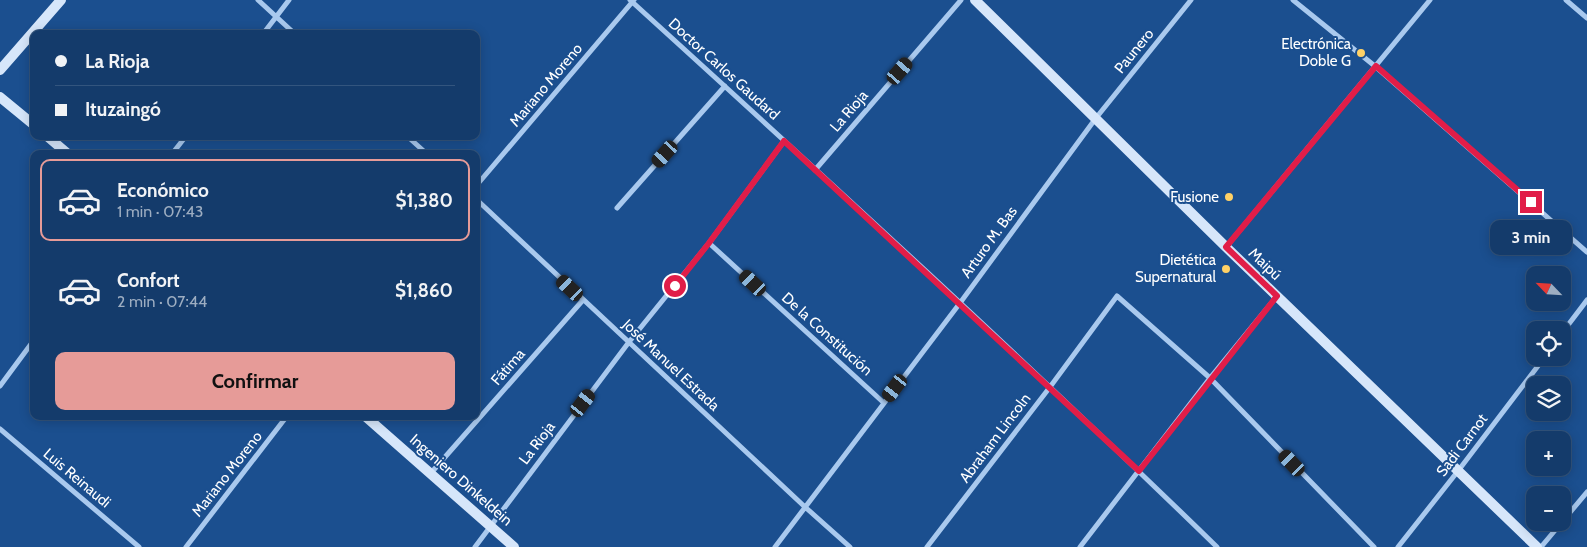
<!DOCTYPE html>
<html lang="es">
<meta charset="utf-8">
<style>
:root{--surface:#143b6b;--page:#214673;--text:#f1f3f6;--muted:#9dadc1;--line:#33557e;--accent:#e69b98}
body{margin:0;font-family:Cabin,sans-serif;background:var(--page);color:var(--text);height:100vh;display:flex;flex-direction:column;font-size:19px;white-space:nowrap}
*{box-sizing:border-box;margin:0}
p{font-size:16px;color:var(--muted)}
.icon{flex:none;width:28px;height:28px;fill:none;stroke:currentColor;stroke-width:2;stroke-linecap:round;stroke-linejoin:round}
.map{position:relative;flex:1;overflow:hidden}
.sheet{position:absolute;left:30px;top:150px;width:450px;height:270px;display:flex;flex-direction:column;background:var(--surface);border-radius:10px;box-shadow:0 2px 12px #0003,0 0 0 1px var(--line)}
.sheet>*{flex:none}
.guide{position:absolute;left:30px;top:30px;width:450px;height:110px;border-radius:10px;box-shadow:0 2px 12px #0003,0 0 0 1px var(--line);display:grid;align-content:center;height:110px;padding:0 25px;background:var(--surface)}
.needle{width:32px;rotate:295deg}
.controls{position:absolute;left:1526px;top:266px;display:grid;gap:10px}
.controls a{display:grid;place-items:center;width:45px;height:45px;border-radius:10px;background:var(--surface);box-shadow:0 2px 12px #0003,0 0 0 1px var(--line);font-size:25px}
.end{position:absolute;width:22px;height:22px;margin:-11px;border:6px solid #e11d48;background:#fff;box-shadow:0 0 0 2px #fff}
.from{border-radius:50%}
.bubble{position:absolute;height:35px;border-radius:10px;background:var(--surface);box-shadow:0 2px 12px #0003,0 0 0 1px var(--line);font-size:16px;font-weight:700;line-height:35px;text-align:center}
.car{position:absolute;width:15px;height:30px;margin:-15px -8px;border-radius:6px;box-shadow:0 0 4px 1px #0007;background:linear-gradient(#222 24%,#8ab4d8 0 40%,#222 0 76%,#8ab4d8 0 86%,#222 0)}
.guide b{display:flex;align-items:center;gap:18px;height:48px;font-size:19px}
.guide b+b{border-top:1px solid var(--line)}
.guide i{width:12px;height:12px;background:var(--text)}
ul{padding:9px 0 0;list-style:none}
li{display:flex;align-items:center;gap:15px;height:82px;margin:0 10px 8px;padding:0 15px;border:2px solid transparent;border-radius:10px}
li div{flex:1}
li b{display:block;font-size:19px}
li em{font-style:normal;font-weight:700}
li.active{border-color:var(--accent)}
li>.icon{width:45px;height:45px;stroke-width:1.5}
.button{display:flex;gap:10px;margin-top:auto;padding:10px 25px}
.button a{flex:1;height:58px;border-radius:10px;background:var(--accent);color:#111;font-size:20px;font-weight:700;line-height:58px;text-align:center}
.map>svg:first-child{display:block}
.lines{fill:none;stroke-linecap:round;stroke-linejoin:round}
.street{stroke:#a9c9ee;stroke-width:5}
.secondary{stroke:#d6e6fa;stroke-width:10}
.route{stroke:#e11d48;stroke-width:6}
.poi-dot{fill:#ffd166;stroke:#1b4f8f;stroke-width:2}
.labels{text-anchor:middle;dominant-baseline:central;stroke-width:4;stroke-linejoin:round;paint-order:stroke}
.poi-label{font-size:15px;fill:#fff;stroke:#1b4f8f;text-anchor:end}
.street-label{font-size:15px;fill:#fff;stroke:#1b4f8f}
</style>
<div class="map">
<svg width="1587" height="547" viewBox="0 0 1587 547">
<rect width="100%" height="100%" fill="#1b4f8f"/>
<g class="lines">
<path class="street" d="M258,0L295,34
M630,0C828,180 1025,360 1217,547
M1293,0L1376,67L1587,252
M1566,0L1587,18
M263,34L289,0
M407,136L427,154
M172,154L186,136
M815,170L961,0
M476,186L634,0
M476,199L805,507L850,547
M617,208L725,86
M709,243L884,403
M1226,247L1430,0
M1562,333L1587,300
M0,386L34,340
M0,429L139,547
M431,473L583,300
M1562,522L1587,492
M186,547L287,416
M475,547L629,342L709,243L784,141
M775,547L960,303L1096,118L1191,0
M927,547L1050,387L1117,296L1210,378L1374,547
M1080,547L1210,378L1277,296
M1398,547L1458,471L1544,358
M1541,547L1562,522"/>
<path class="secondary" d="M975,0L1226,247L1537,547
M0,70L61,0
M0,97L34,125
M47,136L68,154
M365,416L514,547"/>
</g>
<g class="lines">
<path class="route" d="M675,286L709,243L784,141L1139,471L1277,296L1226,247L1376,66L1531,202"/>
</g>
<g class="poi-dot">
<circle cx="1361" cy="53" r="5"/>
<circle cx="1229" cy="197" r="5"/>
<circle cx="1226" cy="269" r="5"/>
</g>
<g class="labels">
<g class="poi-label">
<text x="1351" y="44">Electrónica<tspan x="1351" dy="17">Doble G</tspan></text>
<text x="1219" y="197">Fusione</text>
<text x="1216" y="260">Dietética<tspan x="1216" dy="17">Supernatural</tspan></text>
</g>
<g class="street-label">
<text transform="translate(1134 51) rotate(-51)">Paunero</text>
<text transform="translate(724 69) rotate(42)">Doctor Carlos Gaudard</text>
<text transform="translate(546 85) rotate(-50)">Mariano Moreno</text>
<text transform="translate(849 111) rotate(-49)">La Rioja</text>
<text transform="translate(989 242) rotate(-54)">Arturo M. Bas</text>
<text transform="translate(1265 264) rotate(44)">Maipú</text>
<text transform="translate(827 334) rotate(42)">De la Constitución</text>
<text transform="translate(671 365) rotate(43)">José Manuel Estrada</text>
<text transform="translate(508 367) rotate(-49)">Fátima</text>
<text transform="translate(995 438) rotate(-53)">Abraham Lincoln</text>
<text transform="translate(537 443) rotate(-53)">La Rioja</text>
<text transform="translate(1462 445) rotate(-53)">Sadi Carnot</text>
<text transform="translate(227 474) rotate(-52)">Mariano Moreno</text>
<text transform="translate(77 478) rotate(40)">Luis Reinaudi</text>
<text transform="translate(461 480) rotate(41)">Ingeniero Dinkeldein</text>
</g>
</g>
</svg>
<div class="controls">
<a><svg class="needle" viewBox="-14 -14 28 28"><path d="M0-13l5 13h-10z" fill="#e53935"/><path d="M0 13l5-13h-10z" fill="#9dadc1"/></svg></a>
<a><svg class="icon" aria-label="locate" viewBox="0 0 24 24"><circle cx="12" cy="12" r="6"/><path d="M12 2v4M12 18v4M2 12h4M18 12h4"/></svg></a>
<a><svg class="icon" aria-label="layers" viewBox="0 0 24 24"><path d="M12 4l9 5-9 5-9-5zM3 14l9 5 9-5"/></svg></a>
<a>+</a>
<a>−</a>
</div>
<i class="end from" style="left:675px;top:286px"></i>
<i class="end" style="left:1531px;top:202px"></i>
<div class="bubble" style="left:1490px;top:220px;width:82px">3 min</div>
<i class="car" style="left:900px;top:71px;rotate:41deg"></i>
<i class="car" style="left:665px;top:154px;rotate:222deg"></i>
<i class="car" style="left:753px;top:283px;rotate:313deg"></i>
<i class="car" style="left:570px;top:288px;rotate:313deg"></i>
<i class="car" style="left:895px;top:388px;rotate:217deg"></i>
<i class="car" style="left:583px;top:403px;rotate:37deg"></i>
<i class="car" style="left:1292px;top:463px;rotate:316deg"></i>
<div class="guide">
<b><i class="from"></i>La Rioja</b>
<b><i></i>Ituzaingó</b>
</div>
<section class="sheet">
<ul>
<li class="active"><svg class="icon" aria-label="car" viewBox="0 0 24 24"><path d="M5 17H2v-5l4-1 3-4h7l3 4 3 1v5h-3M9 17h6M6 11h13"/><circle cx="7" cy="17" r="2"/><circle cx="17" cy="17" r="2"/></svg><div><b>Económico</b><p>1 min · 07:43</p></div><em>$1,380</em></li>
<li><svg class="icon" aria-label="car" viewBox="0 0 24 24"><path d="M5 17H2v-5l4-1 3-4h7l3 4 3 1v5h-3M9 17h6M6 11h13"/><circle cx="7" cy="17" r="2"/><circle cx="17" cy="17" r="2"/></svg><div><b>Confort</b><p>2 min · 07:44</p></div><em>$1,860</em></li>
</ul>
<div class="button"><a>Confirmar</a></div>
</section>
</div>
